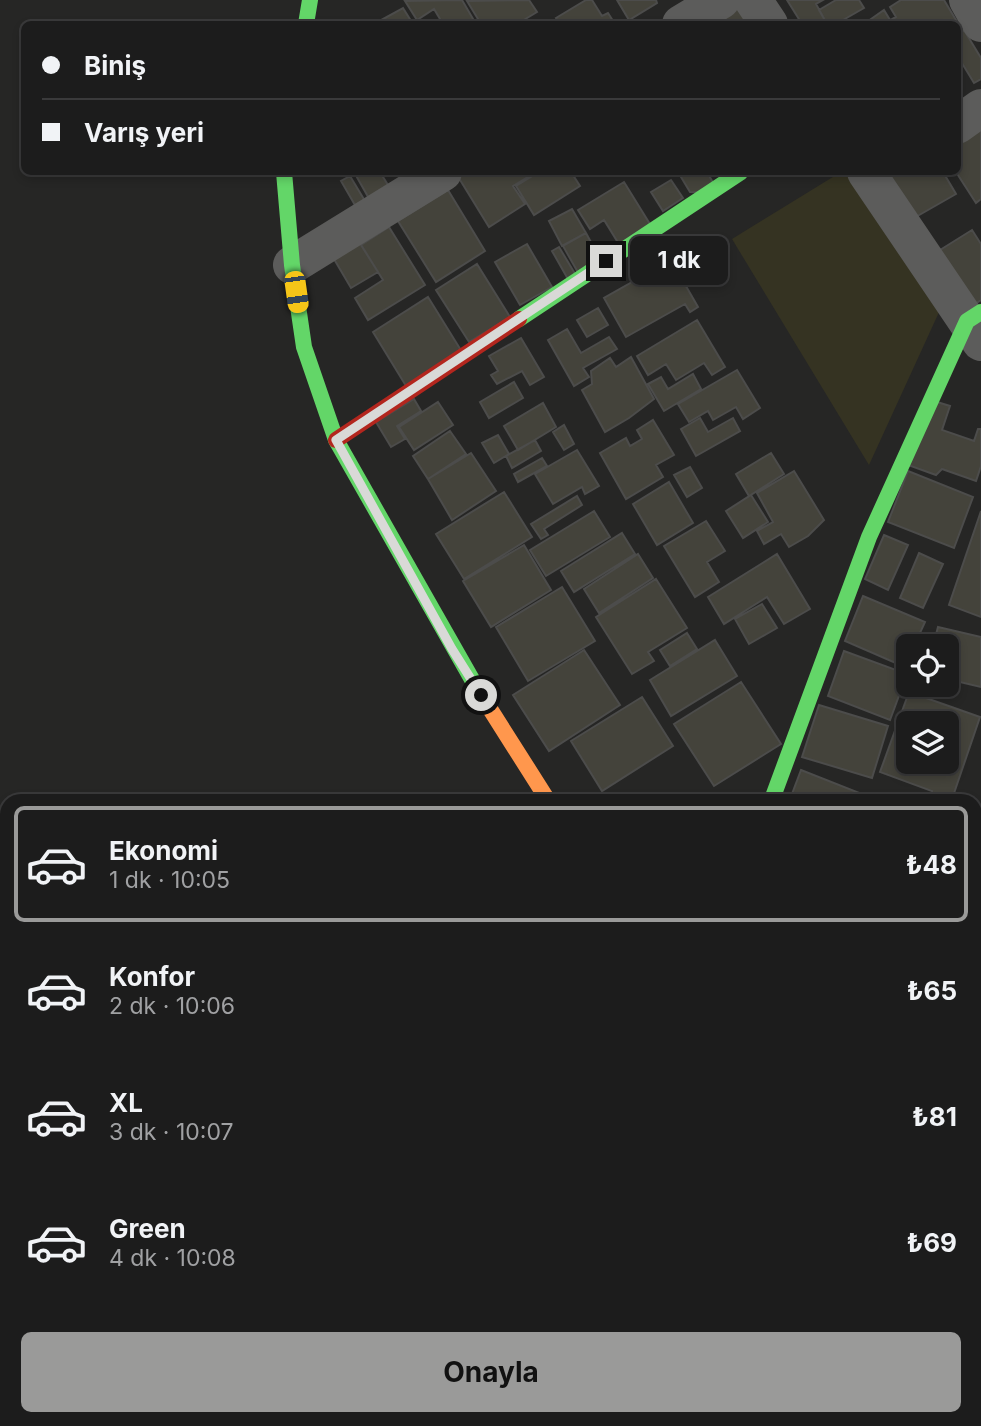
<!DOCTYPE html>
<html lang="tr">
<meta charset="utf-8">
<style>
:root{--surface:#1c1c1c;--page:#292929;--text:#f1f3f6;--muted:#a0a1a3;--line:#3a3a3b;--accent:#9a9a99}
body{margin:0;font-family:Inter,sans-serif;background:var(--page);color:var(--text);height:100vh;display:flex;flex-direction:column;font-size:26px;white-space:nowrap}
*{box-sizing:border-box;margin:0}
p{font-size:23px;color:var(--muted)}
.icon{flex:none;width:38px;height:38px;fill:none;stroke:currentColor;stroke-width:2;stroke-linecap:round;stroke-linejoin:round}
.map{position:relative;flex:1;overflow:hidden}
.side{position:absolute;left:0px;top:794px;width:982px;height:632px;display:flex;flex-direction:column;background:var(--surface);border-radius:21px 21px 0 0;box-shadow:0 4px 10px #0003,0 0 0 2px var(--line)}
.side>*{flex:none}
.hud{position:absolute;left:21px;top:21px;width:940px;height:154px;border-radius:10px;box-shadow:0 4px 10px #0003,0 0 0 2px var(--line);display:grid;align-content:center;height:154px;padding:0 21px;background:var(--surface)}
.fabs{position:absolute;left:896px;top:634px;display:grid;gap:14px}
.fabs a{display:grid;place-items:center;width:63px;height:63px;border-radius:10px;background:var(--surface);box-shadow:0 4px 10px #0003,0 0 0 2px var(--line);font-size:35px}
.end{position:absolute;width:32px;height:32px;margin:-16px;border:9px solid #d9d9d7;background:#111;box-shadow:0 0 0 4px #111}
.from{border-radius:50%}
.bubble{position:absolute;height:49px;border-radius:10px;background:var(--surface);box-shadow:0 4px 10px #0003,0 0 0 2px var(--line);font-size:23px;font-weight:700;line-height:49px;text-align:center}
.car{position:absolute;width:21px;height:42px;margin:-21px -10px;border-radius:9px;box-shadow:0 0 5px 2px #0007;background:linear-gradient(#f5c518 24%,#345 0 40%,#f5c518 0 76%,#345 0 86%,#f5c518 0)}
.hud b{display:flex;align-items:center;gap:24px;height:66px;font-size:26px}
.hud b+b{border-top:2px solid var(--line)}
.hud i{width:18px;height:18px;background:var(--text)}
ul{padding:12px 0 0;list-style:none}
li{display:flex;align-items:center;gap:21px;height:116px;margin:0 14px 10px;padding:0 7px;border:4px solid transparent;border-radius:10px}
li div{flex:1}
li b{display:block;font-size:26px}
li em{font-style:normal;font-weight:700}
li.on{border-color:var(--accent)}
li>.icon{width:63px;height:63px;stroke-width:1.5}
.button{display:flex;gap:14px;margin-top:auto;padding:14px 21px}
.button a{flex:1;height:80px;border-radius:10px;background:var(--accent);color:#111;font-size:28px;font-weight:700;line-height:80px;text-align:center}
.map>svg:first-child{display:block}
.green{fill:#353322}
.building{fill:#44433b;stroke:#4c4c4b;stroke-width:2;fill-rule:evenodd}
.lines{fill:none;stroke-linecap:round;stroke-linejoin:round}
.street{stroke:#5c5c5b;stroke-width:38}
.fast{stroke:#63d668;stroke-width:16}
.slow{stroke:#ff974d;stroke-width:16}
.jam{stroke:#b3261e;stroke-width:16}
.route{stroke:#d9d9d7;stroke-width:9}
</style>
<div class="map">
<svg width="981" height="1426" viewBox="0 0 981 1426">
<rect width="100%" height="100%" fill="#262625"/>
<path class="green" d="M841,172H856L940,310L869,465L732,239Z"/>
<path class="building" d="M462,0L476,24H443L434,9L417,20L405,1Z
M529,0L537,12L517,24H481L467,1Z
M586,0H592L602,16L608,13L615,24H560L556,18Z
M617,0H656L657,3L629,20Z
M787,0H823L816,4L827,24H802Z
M836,0H859L864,8L836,24H827L819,10Z
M901,0H944L959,25L883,24L896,17L890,7Z
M745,2L759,24H709Z
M403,8L413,24H374Z
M884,10L890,20L883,24H864Z
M964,30L981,58V79L974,83L957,55V34Z
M981,119V199L976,203L956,172L957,134Z
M354,172H380L391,190L371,202Z
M464,172H536L513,186L525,204L489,227L457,175Z
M539,172H571L580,186L534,215L516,186Z
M678,172H707L719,193L690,192Z
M898,172H943L956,194L914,218L890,176Z
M350,176L368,206L359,212L341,181Z
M671,180L683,198L663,211L651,192Z
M624,182L653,229L622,249L604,220L590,229L578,210Z
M448,190L485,251L436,282L398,221Z
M572,209L586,233L562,246L549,221Z
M389,227L425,285L368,320L355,298L383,280L361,245Z
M972,230L981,244V300L966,310L932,255Z
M586,233L606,270L584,283L563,246Z
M360,243L378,272L351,288L334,259Z
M527,244L552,287L520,305L495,262Z
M559,247L577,277L569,281L552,251Z
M671,260L698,307L690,312L685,304L626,337L604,298Z
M477,264L510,317L469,342L436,290Z
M428,297L462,352L406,386L373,332Z
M598,308L608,325L587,337L577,320Z
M697,320L725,367L712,375L704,363L676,380L666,364L648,375L637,356Z
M567,329L581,353L609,337L617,349L583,368L589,377L574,386L548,340Z
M521,338L544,377L530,385L522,371L497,384L491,375L498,371L489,356Z
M631,357L654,399L629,418L605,432L582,390L592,384L591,371L610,358L616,367Z
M737,370L760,408L743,419L736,407L713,420L708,411L689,422L678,404Z
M693,374L701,389L664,411L648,384L661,377L668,389Z
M514,382L523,398L489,418L480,402Z
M414,399L421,411L397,426L405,439L391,447L376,422Z
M438,402L453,425L414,450L399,427Z
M937,402L950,406L942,430L974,441L978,429H981V466L976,481L942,469L936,475L908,465Z
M543,403L556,427L518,450L504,426Z
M700,418L708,432L733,418L740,431L696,456L681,429Z
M653,420L674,455L656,465L663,477L626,499L600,453L626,438L630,446L642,439L637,430Z
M564,425L574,444L564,450L553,432Z
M450,431L466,454L428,479L413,456Z
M498,435L509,454L494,463L482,443Z
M535,440L541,451L512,468L506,456Z
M577,450L599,486L585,494L582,487L553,504L535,474Z
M471,453L496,491L452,520L428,479Z
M771,453L784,474L749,496L736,474Z
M542,458L547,466L518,482L514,474Z
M690,467L702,488L687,497L674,475Z
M794,471L824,520L808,536L789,547L781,534L764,544L757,531L773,522L757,493Z
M908,471L973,497L954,548L888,522Z
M669,482L693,523L657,545L633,504Z
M504,492L532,537L464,579L436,534Z
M751,495L768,522L743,538L726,511Z
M577,496L582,505L544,529L548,535L541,539L531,524Z
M594,511L610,537L546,576L530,550Z
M981,511V617L949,605Z
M706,521L725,551L707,562L719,582L695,597L664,546Z
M622,533L635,554L574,592L561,571Z
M884,535L908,545L888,590L865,579Z
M524,545L551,590L491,627L463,581Z
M919,553L943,564L923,608L900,598Z
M638,554L653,578L599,613L584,589Z
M777,554L810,609L784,624L767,597L724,624L708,597Z
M656,579L687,628L648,652L654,661L632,674L596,617Z
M562,587L595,641L528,681L496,627Z
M863,596L925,622L914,646H908L905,667L845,641Z
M762,604L777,628L749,644L735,619Z
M938,627L981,637V687L947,679V646H933Z
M687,633L697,649L670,666L660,650Z
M715,640L737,676L671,716L650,680Z
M584,650L620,705L549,751L513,695Z
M844,651L907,674L890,720L828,696Z
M741,682L781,744L714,786L674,724Z
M909,692L980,717L951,802H929L932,791L880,772ZM908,723H947V761H908Z
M642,697L673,746L602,791L571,741Z
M819,705L888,726L872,778L802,757Z
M801,770L862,794L859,802H789Z
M978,897L981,898V943L975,941Z
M981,1013V1042L975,1039Z
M975,1069L981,1071V1139L975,1137Z"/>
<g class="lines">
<path class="street" d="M753,0L769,24
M968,0L981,23
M681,24L721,0
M957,125L981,108
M866,172L981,342
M292,265L443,172
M975,888L981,869
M778,1426L785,1419"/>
<path class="fast" d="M306,24L310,0
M284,172L292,265L304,347L336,440L478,690
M519,319L741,172
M771,802L869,537L967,321L981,312
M896,1419L899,1426"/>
<path class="slow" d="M478,690L549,802
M975,1230L981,1233"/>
<path class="jam" d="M336,440L519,319"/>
</g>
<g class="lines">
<path class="route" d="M481,695L452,649L336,440L606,261"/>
</g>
</svg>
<div class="fabs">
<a><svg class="icon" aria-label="locate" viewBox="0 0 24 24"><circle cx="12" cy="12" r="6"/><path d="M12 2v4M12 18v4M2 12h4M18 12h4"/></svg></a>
<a><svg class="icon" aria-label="layers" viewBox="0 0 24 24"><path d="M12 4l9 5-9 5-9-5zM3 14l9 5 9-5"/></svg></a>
</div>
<i class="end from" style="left:481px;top:695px"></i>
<i class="end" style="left:606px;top:261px"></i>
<div class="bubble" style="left:630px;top:236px;width:98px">1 dk</div>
<i class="car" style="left:296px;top:292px;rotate:172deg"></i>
<div class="hud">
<b><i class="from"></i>Biniş</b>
<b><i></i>Varış yeri</b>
</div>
<section class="side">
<ul>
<li class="on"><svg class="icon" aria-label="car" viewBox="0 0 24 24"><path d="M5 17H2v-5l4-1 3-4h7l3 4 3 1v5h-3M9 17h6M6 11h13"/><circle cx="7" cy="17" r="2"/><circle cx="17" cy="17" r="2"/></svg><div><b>Ekonomi</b><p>1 dk · 10:05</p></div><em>₺48</em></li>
<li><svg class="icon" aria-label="car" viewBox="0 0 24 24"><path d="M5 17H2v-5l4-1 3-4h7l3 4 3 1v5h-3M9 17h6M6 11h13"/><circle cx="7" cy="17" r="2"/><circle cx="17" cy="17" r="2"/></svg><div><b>Konfor</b><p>2 dk · 10:06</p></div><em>₺65</em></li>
<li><svg class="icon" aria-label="car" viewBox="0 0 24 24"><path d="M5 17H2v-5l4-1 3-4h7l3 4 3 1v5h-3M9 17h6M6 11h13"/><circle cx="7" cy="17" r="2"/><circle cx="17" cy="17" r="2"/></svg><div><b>XL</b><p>3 dk · 10:07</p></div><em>₺81</em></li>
<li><svg class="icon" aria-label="car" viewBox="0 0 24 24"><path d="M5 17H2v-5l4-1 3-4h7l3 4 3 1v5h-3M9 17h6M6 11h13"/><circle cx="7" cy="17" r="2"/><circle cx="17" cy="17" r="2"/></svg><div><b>Green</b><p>4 dk · 10:08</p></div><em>₺69</em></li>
</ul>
<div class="button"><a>Onayla</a></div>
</section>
</div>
